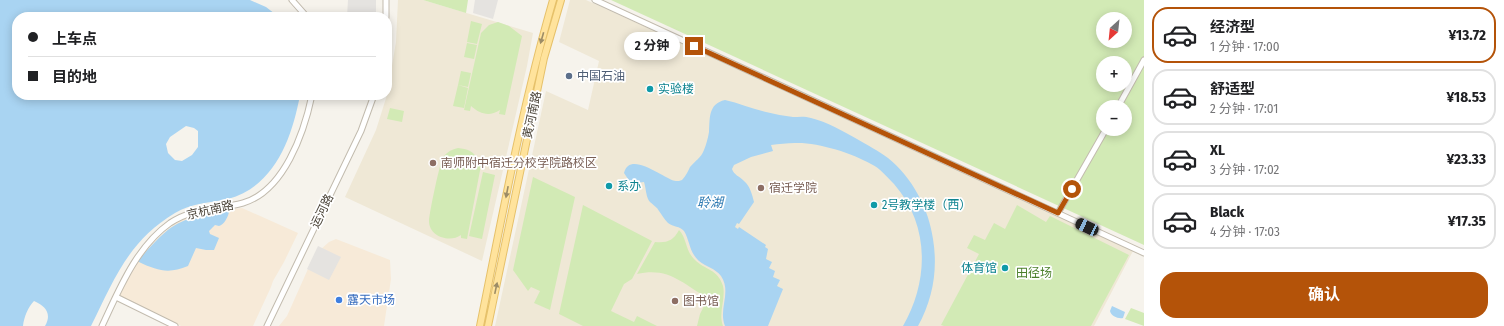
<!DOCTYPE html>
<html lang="zh">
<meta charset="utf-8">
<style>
:root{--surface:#fff;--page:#f6f6f6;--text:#202124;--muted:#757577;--line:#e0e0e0;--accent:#b45309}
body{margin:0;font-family:"Fira Sans Condensed","Noto Sans SC",sans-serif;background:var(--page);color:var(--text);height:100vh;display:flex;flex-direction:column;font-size:15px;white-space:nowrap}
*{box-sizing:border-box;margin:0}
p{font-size:13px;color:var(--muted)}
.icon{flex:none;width:22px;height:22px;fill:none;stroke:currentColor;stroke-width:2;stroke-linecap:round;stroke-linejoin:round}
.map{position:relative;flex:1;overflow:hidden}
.details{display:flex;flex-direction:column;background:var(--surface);width:360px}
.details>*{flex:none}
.hud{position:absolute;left:12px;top:12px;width:380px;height:88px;border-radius:16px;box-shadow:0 2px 10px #0003;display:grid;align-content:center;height:88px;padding:0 16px;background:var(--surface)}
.needle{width:26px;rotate:207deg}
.buttons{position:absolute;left:1096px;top:12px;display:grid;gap:8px}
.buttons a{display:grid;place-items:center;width:36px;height:36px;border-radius:50%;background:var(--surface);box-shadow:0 2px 10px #0003;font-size:20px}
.end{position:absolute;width:18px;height:18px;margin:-9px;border:5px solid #b45309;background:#fff;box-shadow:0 0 0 2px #fff}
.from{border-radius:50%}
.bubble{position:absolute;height:28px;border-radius:14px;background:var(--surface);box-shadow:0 2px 10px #0003;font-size:13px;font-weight:700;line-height:28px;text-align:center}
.car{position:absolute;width:12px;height:24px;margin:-12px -6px;border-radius:5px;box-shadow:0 0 3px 1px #0007;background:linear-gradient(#222 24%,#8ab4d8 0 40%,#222 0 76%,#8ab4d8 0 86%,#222 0)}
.hud b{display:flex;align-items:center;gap:14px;height:38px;font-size:15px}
.hud b+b{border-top:1px solid var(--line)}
.hud i{width:10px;height:10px;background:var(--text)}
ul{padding:7px 0 0;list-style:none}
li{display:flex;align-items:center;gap:12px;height:56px;margin:0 8px 6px;padding:0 8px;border:2px solid var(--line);border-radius:16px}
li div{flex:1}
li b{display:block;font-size:15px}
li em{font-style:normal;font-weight:700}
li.on{border-color:var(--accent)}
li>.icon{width:36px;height:36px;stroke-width:1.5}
.action{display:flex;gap:8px;margin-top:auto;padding:8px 16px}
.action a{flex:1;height:46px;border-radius:16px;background:var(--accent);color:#fff;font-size:16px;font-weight:700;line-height:46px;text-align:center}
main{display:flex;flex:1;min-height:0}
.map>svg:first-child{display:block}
.commercial{fill:#f7ead8}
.education{fill:#efe8d6}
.green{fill:#d2eab5;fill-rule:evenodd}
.parking{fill:#e5e3e0}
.water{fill:#a9d4f2;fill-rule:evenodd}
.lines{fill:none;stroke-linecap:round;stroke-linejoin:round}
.minor-casing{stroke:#c2bbae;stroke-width:7}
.major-casing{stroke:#e6c16a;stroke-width:8}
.minor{stroke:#fff;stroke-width:5}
.major{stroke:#ffe39c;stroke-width:6}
.oneway{fill:#9c8c66}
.route{stroke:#b45309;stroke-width:5}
.service-dot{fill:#5c6f8a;stroke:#fff;stroke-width:1.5}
.culture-dot{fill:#0f9aa8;stroke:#fff;stroke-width:1.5}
.education-dot{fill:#8d6e63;stroke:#fff;stroke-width:1.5}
.shop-dot{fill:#3f7fe0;stroke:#fff;stroke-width:1.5}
.labels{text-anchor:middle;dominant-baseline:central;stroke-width:3.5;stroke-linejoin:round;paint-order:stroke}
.service-label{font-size:12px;fill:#4e5e75;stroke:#fff;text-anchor:start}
.culture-label{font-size:12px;fill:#0d838f;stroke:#fff;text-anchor:start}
.street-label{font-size:12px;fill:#4b4439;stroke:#fff}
.education-label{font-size:12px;fill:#785e54;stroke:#fff;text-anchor:start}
.park-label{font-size:12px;fill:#4a7f2a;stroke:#fff}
.shop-label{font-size:12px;fill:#366cbe;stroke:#fff;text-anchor:start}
.water-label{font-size:13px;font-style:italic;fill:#2e7ab2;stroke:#fff}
</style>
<main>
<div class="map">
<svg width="1144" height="326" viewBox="0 0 1144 326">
<rect width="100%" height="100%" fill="#f6f3ec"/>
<path class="commercial" d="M242,208L298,233L284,262L273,281L271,287L253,326H181L118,296L134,266L144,251L163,233L176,223L181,220L206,212Z
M336,239L390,260L391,279L384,326H279L287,316L312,260L320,250L329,242Z"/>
<path class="education" d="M398,0H423L533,33L527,66L482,261L345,197L376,130L387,95L396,42Z
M570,0H586L862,125L1133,251L1094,326H495L546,91L588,110L599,61L559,42Z"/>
<path class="green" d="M423,0H468L466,13Z
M611,0H1144V245ZM1103,19H1125V41H1103ZM1103,63H1125V85H1103ZM1103,107H1125V129H1103Z
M471,21L482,24L477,44L467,42Z
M498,22L509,26L522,36L505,115L499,114L500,110C489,117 480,114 471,106L470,111L464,110L481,33L489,25Z
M467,43L477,45L474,59L464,57Z
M461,71L471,73L468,87L458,85Z
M458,85L468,88L464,108L453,106Z
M390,108L404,111L402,122L387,119Z
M458,148C467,149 474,151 478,160H482L467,239L461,238V235C450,243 429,237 429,221C429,214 440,162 443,157C447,152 452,149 458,148Z
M483,172L495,175L482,239L469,236Z
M533,177L575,197L550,310L534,303L540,291L531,287L528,291L513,270Z
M583,205L652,241L632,279L624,284L611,311L634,322L637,316L657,326H583L559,314Z
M1017,205L1046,222L1050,216L1129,255L1091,326H944L941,325L979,254L967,248L974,235L985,240L994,223L1005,229Z
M679,230C687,238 685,251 695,260C705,270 718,269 723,286C726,299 718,313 723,326H697L700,314L708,298C682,284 670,267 637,274L655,242C667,243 673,241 679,230Z
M1131,308L1144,313V326L1125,319Z"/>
<path class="parking" d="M348,0H376V17H347Z
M475,0H498L493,19L473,13Z
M318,246L341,257L329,280L307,269Z"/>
<path class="water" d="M0,0H250L266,7L279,17H17V95H300C292,138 275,186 228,199C210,203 191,203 175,213C128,241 114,280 91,326H45C52,314 46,306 34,301C28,307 24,317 23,326H0ZM186,126L194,128L198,131V147L192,155L182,161L175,160L168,153L166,144L170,137Z
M725,100C739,103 752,109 766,112C775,114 784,116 793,117C798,117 805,116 811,118C827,122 843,131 857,139C867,145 879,151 888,158C912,177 929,209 933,239C938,269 933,299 918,326H903C929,281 930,225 894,184C887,177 880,168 871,164C852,153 817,142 795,143C787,143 779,144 771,145L773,151L751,157L734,165L732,169C734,175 739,176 744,181C750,186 752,194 754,202L739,224L737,223L735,227L738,229L739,227L766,245L765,247L768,249L766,259L772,262L769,268L775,271L773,277L780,280L777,286L783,289L768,326H725C718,309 732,292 721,276C715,268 706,267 699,261C689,252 690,241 684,231C680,226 673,227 668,223C664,219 662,215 659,211C657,207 653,205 650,202C646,198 646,188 644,182L636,183L630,182L624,173C630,149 665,180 676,181C678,181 680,181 682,180C686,176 688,171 690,167C695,161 701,158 704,150C706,145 708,138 709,132C710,118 708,104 725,100Z
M226,211L229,212C228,217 224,225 219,226L215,225L209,231L210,234L219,238L214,250H206L196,248L188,266C169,274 158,271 139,262L138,260C149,249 159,236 172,227C187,217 209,213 226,211Z
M1112,306L1125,312L1123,318C1118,319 1111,316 1110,311Z"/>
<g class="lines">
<g class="minor-casing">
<path id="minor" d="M292,0L307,17
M386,0V17
M595,0L1144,253
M1118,107L1144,60
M1058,213L1106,129
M116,297L175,326
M102,326C119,290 136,247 170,223C194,207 217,210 243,203C284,191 304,133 312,95
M267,326L361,131L374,95"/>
</g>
<g class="major-casing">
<path id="major" d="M480,326C502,217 522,107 553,0
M488,326L544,58L561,0"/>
</g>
<use href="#minor" class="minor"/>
<use href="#major" class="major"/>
</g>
<defs><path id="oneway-solid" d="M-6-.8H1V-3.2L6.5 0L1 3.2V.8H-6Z"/></defs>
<g class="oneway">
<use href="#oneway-solid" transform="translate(542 38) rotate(106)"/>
<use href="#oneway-solid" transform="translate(507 192) rotate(101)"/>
<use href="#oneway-solid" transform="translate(496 288) rotate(-78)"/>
</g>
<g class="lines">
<path class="route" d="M694,46L1058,213L1072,189"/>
</g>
<circle class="service-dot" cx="569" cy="76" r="4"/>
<g class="culture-dot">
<circle cx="650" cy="89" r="4"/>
<circle cx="609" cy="186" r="4"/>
<circle cx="874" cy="205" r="4"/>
<circle cx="1005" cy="268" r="4"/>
</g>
<g class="education-dot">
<circle cx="433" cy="163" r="4"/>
<circle cx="761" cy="188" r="4"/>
<circle cx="675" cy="301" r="4"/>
</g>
<circle class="shop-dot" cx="339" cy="300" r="4"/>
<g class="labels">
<g class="service-label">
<text x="577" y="76">中国石油</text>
</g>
<g class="culture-label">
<text x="658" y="89">实验楼</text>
<text x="617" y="186">系办</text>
<text x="882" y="205">2号教学楼（西）</text>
<text x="997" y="268" text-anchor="end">体育馆</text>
</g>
<g class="street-label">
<text transform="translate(532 115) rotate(-78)">黄河南路</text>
<text transform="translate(210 210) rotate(-13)">京杭南路</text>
<text transform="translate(322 211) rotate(-64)">运河路</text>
</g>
<g class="education-label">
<text x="441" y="163">南师附中宿迁分校学院路校区</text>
<text x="769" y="188">宿迁学院</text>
<text x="683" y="301">图书馆</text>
</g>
<g class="park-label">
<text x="1034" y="273">田径场</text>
</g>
<g class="shop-label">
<text x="347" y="300">露天市场</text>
</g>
<g class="water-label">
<text x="710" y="202">聆湖</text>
</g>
</g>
</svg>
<div class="buttons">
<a><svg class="needle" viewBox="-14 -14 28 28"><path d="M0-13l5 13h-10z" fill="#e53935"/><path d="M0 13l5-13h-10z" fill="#757577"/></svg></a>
<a>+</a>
<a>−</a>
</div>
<i class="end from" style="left:1072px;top:189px"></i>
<i class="end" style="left:694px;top:46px"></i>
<div class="bubble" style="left:624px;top:32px;width:56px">2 分钟</div>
<i class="car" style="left:1087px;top:227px;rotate:295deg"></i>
<div class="hud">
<b><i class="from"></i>上车点</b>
<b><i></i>目的地</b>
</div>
</div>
<section class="details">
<ul>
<li class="on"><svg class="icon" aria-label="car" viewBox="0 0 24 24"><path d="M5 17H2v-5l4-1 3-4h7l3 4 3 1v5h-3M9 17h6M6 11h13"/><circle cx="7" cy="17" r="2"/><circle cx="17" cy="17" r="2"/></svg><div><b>经济型</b><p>1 分钟 · 17:00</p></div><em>¥13.72</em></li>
<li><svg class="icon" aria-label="car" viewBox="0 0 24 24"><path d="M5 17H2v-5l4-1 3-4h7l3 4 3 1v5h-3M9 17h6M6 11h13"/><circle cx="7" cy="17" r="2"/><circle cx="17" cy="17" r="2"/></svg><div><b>舒适型</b><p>2 分钟 · 17:01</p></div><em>¥18.53</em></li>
<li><svg class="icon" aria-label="car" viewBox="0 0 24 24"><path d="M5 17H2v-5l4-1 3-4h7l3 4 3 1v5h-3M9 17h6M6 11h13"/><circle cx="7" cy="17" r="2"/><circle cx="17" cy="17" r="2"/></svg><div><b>XL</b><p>3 分钟 · 17:02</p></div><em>¥23.33</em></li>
<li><svg class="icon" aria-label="car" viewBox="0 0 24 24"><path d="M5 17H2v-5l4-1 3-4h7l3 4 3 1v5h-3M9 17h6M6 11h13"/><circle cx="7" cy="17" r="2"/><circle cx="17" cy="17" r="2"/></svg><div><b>Black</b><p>4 分钟 · 17:03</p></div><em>¥17.35</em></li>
</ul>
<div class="action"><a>确认</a></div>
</section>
</main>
